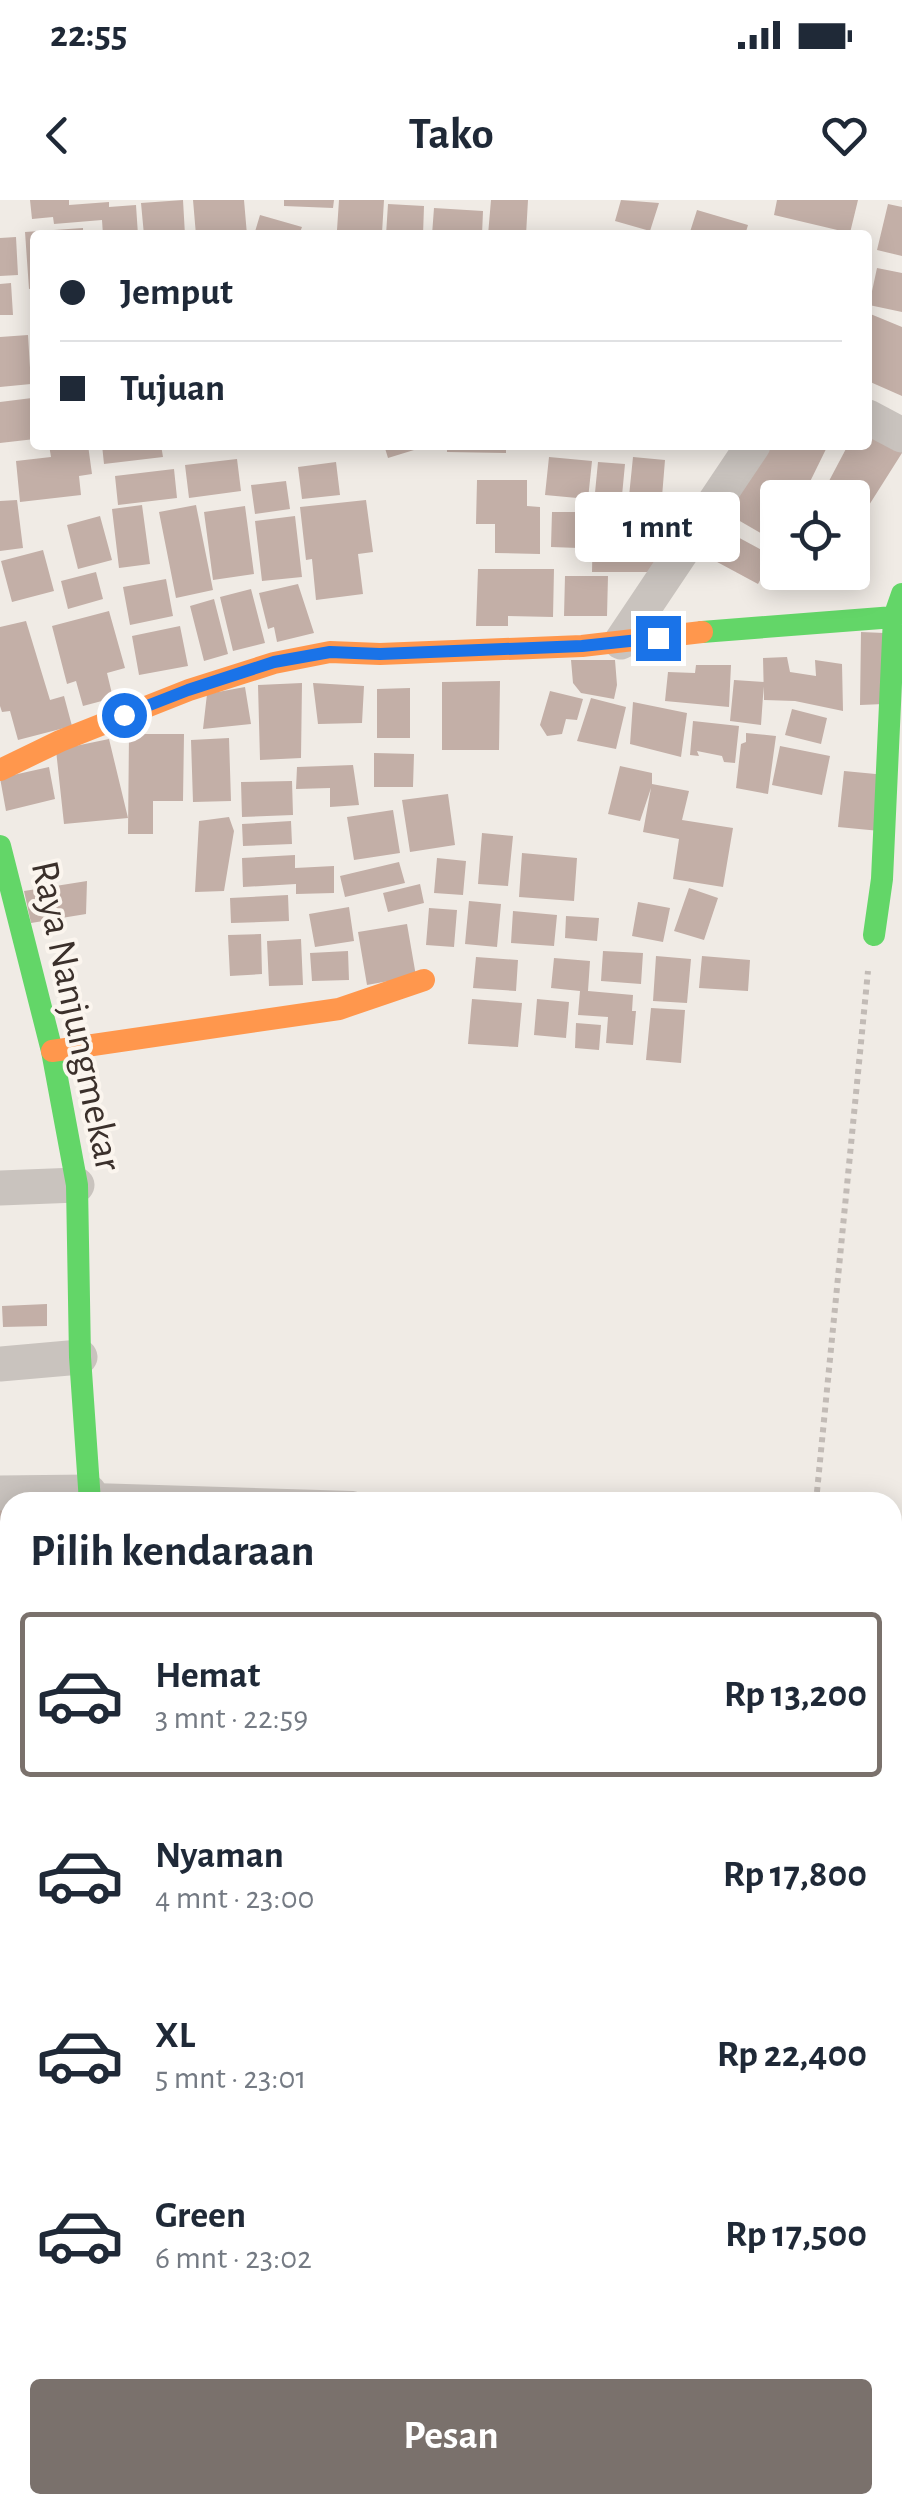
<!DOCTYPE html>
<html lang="id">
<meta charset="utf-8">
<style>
:root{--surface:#fff;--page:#f6f6f7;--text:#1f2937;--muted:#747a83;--line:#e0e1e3;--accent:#7a716c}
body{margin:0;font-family:"Alegreya Sans",sans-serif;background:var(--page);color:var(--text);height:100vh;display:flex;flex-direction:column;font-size:38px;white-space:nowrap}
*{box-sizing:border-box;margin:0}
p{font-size:32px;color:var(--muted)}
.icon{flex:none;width:55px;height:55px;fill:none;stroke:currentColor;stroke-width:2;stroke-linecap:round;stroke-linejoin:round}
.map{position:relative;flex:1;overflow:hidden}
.sheet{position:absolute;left:0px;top:1292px;width:902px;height:1022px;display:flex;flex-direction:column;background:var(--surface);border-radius:30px 30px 0 0;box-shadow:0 5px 25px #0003}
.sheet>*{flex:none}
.top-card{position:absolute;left:30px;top:30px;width:842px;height:220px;border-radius:10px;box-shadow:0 5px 25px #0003;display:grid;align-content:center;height:220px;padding:0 30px;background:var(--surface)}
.fabs{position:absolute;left:760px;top:280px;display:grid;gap:20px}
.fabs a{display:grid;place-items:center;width:110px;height:110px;border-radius:10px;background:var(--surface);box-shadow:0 5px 25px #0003;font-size:50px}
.end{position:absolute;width:45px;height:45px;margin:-22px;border:12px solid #1a73e8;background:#fff;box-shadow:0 0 0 5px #fff}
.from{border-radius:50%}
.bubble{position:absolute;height:70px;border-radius:10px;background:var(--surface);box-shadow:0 5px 25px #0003;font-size:32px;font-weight:700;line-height:70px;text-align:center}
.top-card b{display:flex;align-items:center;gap:35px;height:95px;font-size:38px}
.top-card b+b{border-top:2px solid var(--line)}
.top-card i{width:25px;height:25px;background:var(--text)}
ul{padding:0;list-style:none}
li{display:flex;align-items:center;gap:30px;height:165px;margin:0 20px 15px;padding:0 10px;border:5px solid transparent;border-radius:10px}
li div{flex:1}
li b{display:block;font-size:38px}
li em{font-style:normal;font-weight:700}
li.active{border-color:var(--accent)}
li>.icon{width:90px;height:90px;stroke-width:1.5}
h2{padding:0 30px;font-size:45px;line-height:120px}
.cta{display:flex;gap:20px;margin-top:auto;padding:20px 30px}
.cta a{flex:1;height:115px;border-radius:10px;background:var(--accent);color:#fff;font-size:40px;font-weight:700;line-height:115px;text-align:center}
.status{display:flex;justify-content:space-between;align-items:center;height:70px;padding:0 50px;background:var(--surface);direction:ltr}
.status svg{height:28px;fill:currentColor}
header{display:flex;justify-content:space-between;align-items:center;height:130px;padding:0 30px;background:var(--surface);font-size:45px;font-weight:700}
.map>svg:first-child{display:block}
.building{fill:#c3afa7}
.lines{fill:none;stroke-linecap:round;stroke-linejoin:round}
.path{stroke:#c2bbb6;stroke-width:6;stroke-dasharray:5 5;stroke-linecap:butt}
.lane{stroke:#c9c3be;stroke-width:18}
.street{stroke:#c9c3be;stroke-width:35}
.fast{stroke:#63d668;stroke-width:22}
.slow{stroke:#ff974d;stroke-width:22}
.jam{stroke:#b3261e;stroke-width:22}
.route{stroke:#1a73e8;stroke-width:12}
.labels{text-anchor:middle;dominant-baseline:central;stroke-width:8;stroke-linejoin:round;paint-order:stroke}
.street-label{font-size:40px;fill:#3b302b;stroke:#fbf5ee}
</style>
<div class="status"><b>22:55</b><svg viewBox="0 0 49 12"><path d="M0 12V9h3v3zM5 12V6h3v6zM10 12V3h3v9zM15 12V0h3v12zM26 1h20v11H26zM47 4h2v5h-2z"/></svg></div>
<header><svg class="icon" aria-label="back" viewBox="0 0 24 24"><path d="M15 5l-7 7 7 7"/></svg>Tako<svg class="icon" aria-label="heart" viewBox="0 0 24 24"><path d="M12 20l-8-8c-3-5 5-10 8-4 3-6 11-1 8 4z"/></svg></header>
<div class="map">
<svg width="902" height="2314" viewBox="0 0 902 2314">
<rect width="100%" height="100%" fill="#f0ebe5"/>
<path class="building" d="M30,0H69V5L109,2V7L136,5L138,35H103L102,20L54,24L53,17L32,19Z
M183,0L185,35H144L141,3Z
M193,0H244L247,35H196Z
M284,0H334L333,8L284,6Z
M339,0H384L382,33L337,30Z
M491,0H528L526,35H488Z
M621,0L659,3L650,31L615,21Z
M777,0H858L850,33L774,15Z
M388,4L424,6L423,35H386Z
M888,4L902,7V56L877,50Z
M434,8L483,11L482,35H432Z
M697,10L748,25L745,35H689Z
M260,15L302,27L299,35H254Z
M83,28V35H35V88L29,89L25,32Z
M16,37L18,75L0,76V38Z
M877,68L902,73V112L869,105Z
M11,83L13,115H0V84Z
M868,113L902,127V196L868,181Z
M28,135L31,184L0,187V137Z
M32,198L35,239L0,243V202Z
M868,222L902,240V253L852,332V298H820L848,245H868Z
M49,245H88L92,274L79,276L81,295L20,302L16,261L51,257Z
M102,245H161L163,257L104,264Z
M384,245H427V246L388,258Z
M447,245H506V253L447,252Z
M767,245H828L802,298H778V329L771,339L726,313Z
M549,257L592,261L588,299L545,295Z
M633,257L665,260L661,309L628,306Z
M237,259L241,291L189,298L185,265Z
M336,262L340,295L302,299L298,267Z
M598,262L625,264L621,306L594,303Z
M174,269L177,298L118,305L115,276Z
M477,280H527V306L540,307V354L495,353V324H476Z
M286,281L290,309L255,314L251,285Z
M17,300L23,348L0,351V301Z
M366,300L373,352L358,354L363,394L316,400L312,359L306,360L300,307Z
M142,305L150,364L119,368L112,309Z
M196,305L213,390L176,398L159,312Z
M245,306L254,374L213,380L204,312Z
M552,312H579V348L551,347Z
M100,316L112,360L78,369L67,325Z
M295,316L302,377L262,381L255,321Z
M593,319H654V372H592Z
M721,328L773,356L758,384L706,356Z
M43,350L54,391L12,402L1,361Z
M478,369H554L553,417L508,416V426H476Z
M96,372L103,399L68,409L61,381Z
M565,376H608L607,416H564Z
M166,379L173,416L130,425L123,387Z
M298,384L314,433L277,442L274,427L268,429L259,393Z
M251,389L265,443L233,451L220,397Z
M214,399L228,454L204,461L190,406Z
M109,411L125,468L107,473L113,498L83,506L76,481L67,484L52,426Z
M26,421L50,500L64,496L72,526L18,540L10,511L2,512L0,506V427Z
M180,426L188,466L139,475L132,436Z
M861,432L884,433V504L860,505Z
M787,457L790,472L816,476L815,460L842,464L843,511L795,501L764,500L763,458Z
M571,460H615L617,485L614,499L581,493L573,483Z
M696,465H731L729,507L665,501L668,472L695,473Z
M734,480L764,482L761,525L730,521Z
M500,481L499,550H442V482Z
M302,483L301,558L260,560L258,485Z
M313,483L364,486L362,523L318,524Z
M245,487L251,524L203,529L207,494Z
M410,488V538H377V489Z
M550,491L583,499L577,520L566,519L562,534L547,536L540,525Z
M591,498L626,507L616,549L577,541Z
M633,502L687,513L681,557L630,544Z
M792,509L827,518L821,544L785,535Z
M693,521L739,526L735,563L724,562L722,556L697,551L699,556L690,555Z
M746,533L776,536L768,594L736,588L741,544L746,542Z
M129,534H184L183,601H153V634H128Z
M229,538L231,601L193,602L191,540Z
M109,539L128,618L64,624L56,550Z
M780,546L830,556L822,595L772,585Z
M374,553L414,554L413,587H374Z
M353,565L359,605L330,607V588L296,589L297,567Z
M620,566L652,573V584L689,591L682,620L733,628L723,687L673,679L679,639L643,632L651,588L640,621L608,614Z
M49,567L55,599L6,611L0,578Z
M844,571L886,575L880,631L838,627Z
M292,581L293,615L242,617L241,582Z
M448,594L455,645L410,652L402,600Z
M393,610L400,653L354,660L347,617Z
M229,617L234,631L224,691L195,692L199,621Z
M291,621L292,644L243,646L242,624Z
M482,633L513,636L508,686L478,684Z
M522,653L577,658L574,701L519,697Z
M295,655V668L334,666V693L296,694V684L243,687L242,658Z
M437,658L466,661L463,695L434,693Z
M399,662L405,683L345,697L340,676Z
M87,681L86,714L31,723L24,691Z
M420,684L424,703L388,712L383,693Z
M689,688L718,698L704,740L674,731Z
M288,695L289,721L231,723L230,698Z
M469,701L501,704L497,747L465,744Z
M638,702L670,708L663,742L632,736Z
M349,707L354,741L315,747L309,714Z
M429,708L457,710L454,747L426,745Z
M513,711L557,715L554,746L511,743Z
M566,716L599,718L597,741L565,738Z
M407,724L416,776L367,785L358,732Z
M261,734L262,774L230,776L228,735Z
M301,739L303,785L269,786L267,741Z
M348,751L349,780L312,781L310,753Z
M603,751L643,753L641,784L601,781Z
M656,756L691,759L687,803L653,801Z
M702,756L750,760L748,791L699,788Z
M476,757L518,760L516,791L473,788Z
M554,758L590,761L588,791L633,795L632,811H636L633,845L606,843L608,817L578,815L580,791L551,788Z
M472,799L522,803L518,847L468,844Z
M537,799L569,802L566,838L534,835Z
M651,808L685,810L681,863L646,860Z
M576,823L601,825L599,850L575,848Z
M47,1104V1126L3,1127L2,1106Z
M0,1309H10V1426L0,1425Z
M4,1560H10V1639L0,1638Z
M892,1683L902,1685V1732L892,1728Z
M892,1811L902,1813V1864L892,1861Z
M892,1863L902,1866L899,1894L892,1892Z
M892,1898L902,1902V1967L893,1992L902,1995V2063L892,2062Z
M0,1911L10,1916V1991L0,1986Z
M892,2071L902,2074V2177L892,2175Z
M0,2193L10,2197V2287L0,2286Z
M533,2305H671L670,2314H531Z
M680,2305H756L767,2308L765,2314H685L678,2312Z"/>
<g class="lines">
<path class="path" d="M816,1302L868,771"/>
<path class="lane" d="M93,1292L353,1300
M74,2314L76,2305"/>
<path class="street" d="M868,217L902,235
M621,442L753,245
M0,988L77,985
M0,1164L80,1157
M0,1293L89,1292
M0,1894L10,1900
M892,2068L902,2070
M502,2314L517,2305"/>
<path class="fast" d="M702,432L894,417L902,394
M0,646L52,851L77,985L80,1157L90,1302
M874,735L882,679L894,417"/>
<path class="slow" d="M0,570L60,541L189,490L274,463L330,452L380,454L582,446L702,432
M52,851L339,809L424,780"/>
<path class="jam" d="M0,1857L10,1843"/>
</g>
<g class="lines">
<path class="route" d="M124,515L188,490L274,462L330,452L380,454L582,446L658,438"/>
</g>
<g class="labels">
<g class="street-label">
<text transform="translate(76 816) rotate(78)">Raya Nanjungmekar</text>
</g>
</g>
</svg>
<div class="fabs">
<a><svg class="icon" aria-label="locate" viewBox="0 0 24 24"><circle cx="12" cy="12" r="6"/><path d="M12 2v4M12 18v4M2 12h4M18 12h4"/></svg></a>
</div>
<i class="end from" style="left:124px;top:515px"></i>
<i class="end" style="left:658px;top:438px"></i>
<div class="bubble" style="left:575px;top:292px;width:165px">1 mnt</div>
<div class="top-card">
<b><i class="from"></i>Jemput</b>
<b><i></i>Tujuan</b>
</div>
<section class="sheet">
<h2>Pilih kendaraan</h2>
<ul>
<li class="active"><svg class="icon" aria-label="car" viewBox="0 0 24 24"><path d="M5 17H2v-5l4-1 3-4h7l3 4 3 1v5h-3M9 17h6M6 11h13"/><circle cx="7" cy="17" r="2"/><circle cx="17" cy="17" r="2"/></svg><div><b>Hemat</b><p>3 mnt · 22:59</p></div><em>Rp 13,200</em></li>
<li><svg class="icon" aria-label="car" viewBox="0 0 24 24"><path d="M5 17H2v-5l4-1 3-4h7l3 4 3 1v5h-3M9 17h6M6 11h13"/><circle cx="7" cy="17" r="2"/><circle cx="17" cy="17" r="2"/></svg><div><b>Nyaman</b><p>4 mnt · 23:00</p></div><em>Rp 17,800</em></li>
<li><svg class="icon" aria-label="car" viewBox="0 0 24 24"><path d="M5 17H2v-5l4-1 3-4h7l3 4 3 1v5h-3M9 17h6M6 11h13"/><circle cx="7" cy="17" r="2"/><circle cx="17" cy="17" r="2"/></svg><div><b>XL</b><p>5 mnt · 23:01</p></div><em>Rp 22,400</em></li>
<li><svg class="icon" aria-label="car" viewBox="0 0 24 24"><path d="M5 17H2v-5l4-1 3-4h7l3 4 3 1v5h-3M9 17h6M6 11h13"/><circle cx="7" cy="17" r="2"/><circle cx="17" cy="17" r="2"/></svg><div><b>Green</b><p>6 mnt · 23:02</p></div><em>Rp 17,500</em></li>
</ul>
<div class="cta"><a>Pesan</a></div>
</section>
</div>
